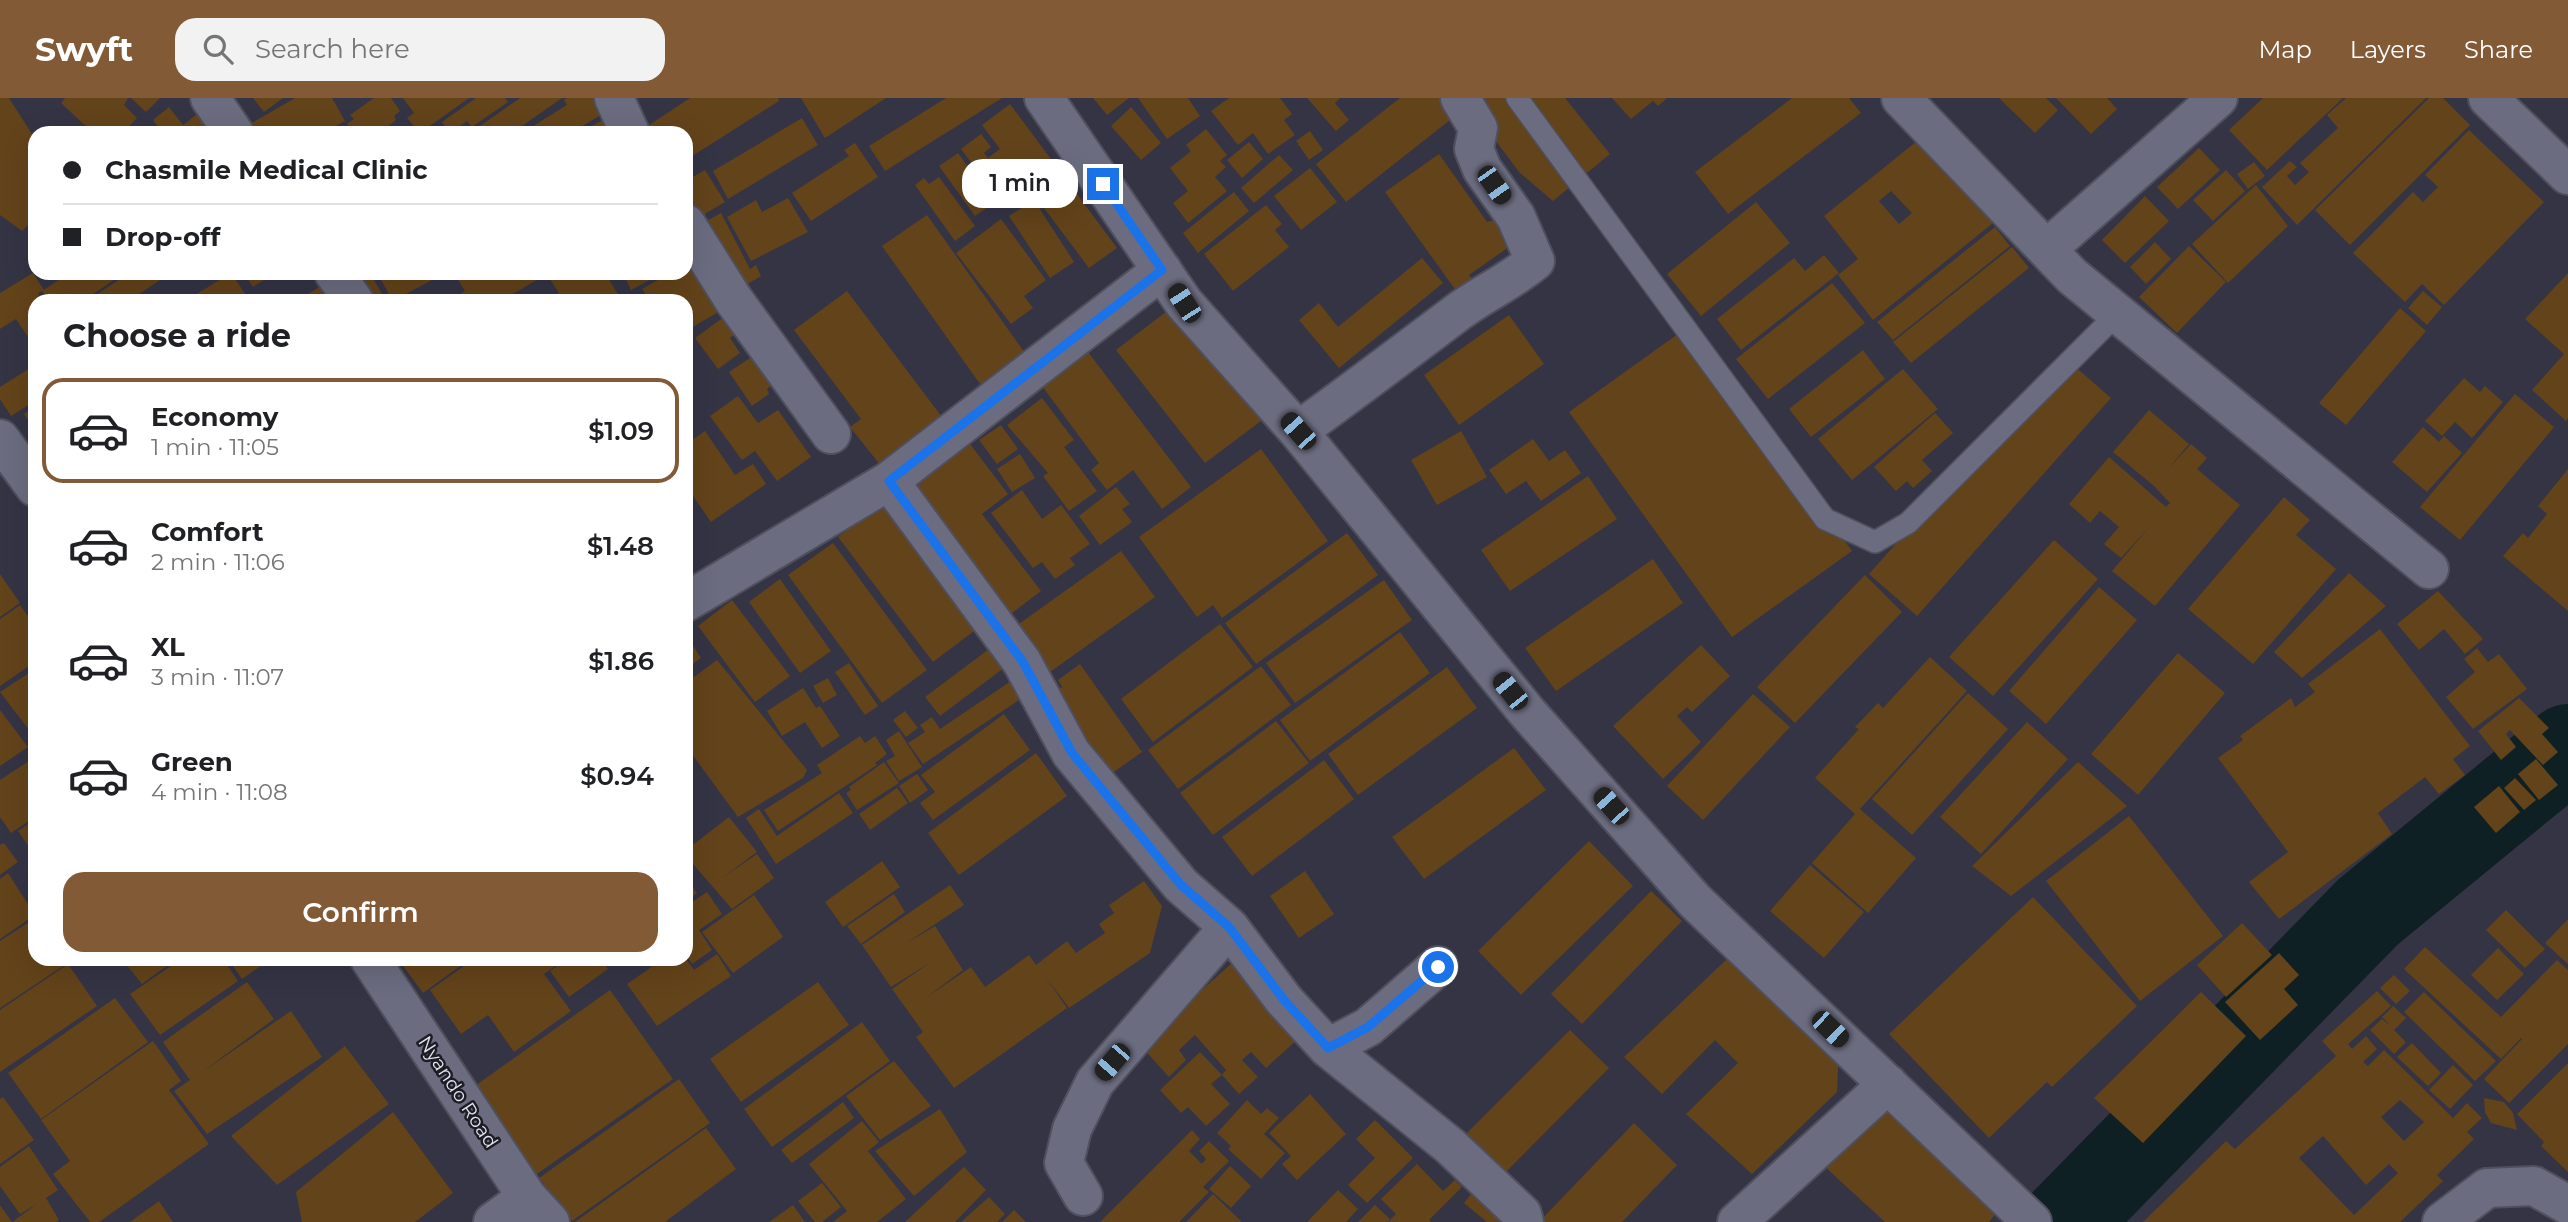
<!DOCTYPE html>
<meta charset="utf-8">
<style>
:root{--surface:#fff;--page:#f2f2f2;--text:#202124;--muted:#757577;--line:#e0e0e0;--accent:#825a36}
body{margin:0;font-family:Montserrat,sans-serif;background:var(--page);color:var(--text);height:100vh;display:flex;flex-direction:column;font-size:26px;white-space:nowrap}
*{box-sizing:border-box;margin:0}
p{font-size:23px;color:var(--muted)}
.icon{flex:none;width:38px;height:38px;fill:none;stroke:currentColor;stroke-width:2;stroke-linecap:round;stroke-linejoin:round}
.map{position:relative;flex:1;overflow:hidden}
.side{position:absolute;left:28px;top:196px;width:665px;height:672px;display:flex;flex-direction:column;background:var(--surface);border-radius:21px;box-shadow:0 7px 28px #0002}
.side>*{flex:none}
.top-card{position:absolute;left:28px;top:28px;width:665px;height:154px;border-radius:21px;box-shadow:0 7px 28px #0002;display:grid;align-content:center;height:154px;padding:0 35px;background:var(--surface)}
.end{position:absolute;width:32px;height:32px;margin:-16px;border:9px solid #1a73e8;background:#fff;box-shadow:0 0 0 4px #fff}
.from{border-radius:50%}
.bubble{position:absolute;height:49px;border-radius:21px;background:var(--surface);box-shadow:0 7px 28px #0002;font-size:23px;font-weight:600;line-height:49px;text-align:center}
.car{position:absolute;width:21px;height:42px;margin:-21px -10px;border-radius:9px;box-shadow:0 0 5px 2px #0007;background:linear-gradient(#222 24%,#8ab4d8 0 40%,#222 0 76%,#8ab4d8 0 86%,#222 0)}
.top-card b{display:flex;align-items:center;gap:24px;height:66px;font-size:26px}
.top-card b+b{border-top:2px solid var(--line)}
.top-card i{width:18px;height:18px;background:var(--text)}
ul{padding:0;list-style:none}
li{display:flex;align-items:center;gap:21px;height:105px;margin:0 14px 10px;padding:0 21px;border:4px solid transparent;border-radius:21px}
li div{flex:1}
li b{display:block;font-size:26px}
li em{font-style:normal;font-weight:600}
li.on{border-color:var(--accent)}
li>.icon{width:63px;height:63px;stroke-width:1.5}
h2{padding:0 35px;font-size:32px;line-height:84px}
.button{display:flex;gap:14px;margin-top:auto;padding:14px 35px}
.button a{flex:1;height:80px;border-radius:21px;background:var(--accent);color:#fff;font-size:28px;font-weight:600;line-height:80px;text-align:center}
header{display:flex;align-items:center;gap:42px;box-sizing:border-box;height:98px;padding:0 35px;background:var(--accent);color:#fff}
header strong{font-size:33px}
nav{display:flex;gap:38px;margin-inline-start:auto;font-size:24px}
.search{width:490px;height:63px;background:var(--page);display:flex;align-items:center;gap:18px;box-sizing:border-box;padding:0 24px;border-radius:21px;color:var(--muted);font-size:26px}
.map>svg:first-child{display:block}
.lines{fill:none;stroke-linecap:round;stroke-linejoin:round}
.river{stroke:#0f2024;stroke-width:88}
.building{fill:#63431a;fill-rule:evenodd}
.lane-casing{stroke:#4f4f5d;stroke-width:24}
.street-casing{stroke:#4f4f5d;stroke-width:42}
.lane{stroke:#6c6c80;stroke-width:21}
.street{stroke:#6c6c80;stroke-width:38}
.route{stroke:#1a73e8;stroke-width:9}
.labels{text-anchor:middle;dominant-baseline:central;stroke-width:5;stroke-linejoin:round;paint-order:stroke}
.street-label{font-size:19px;fill:#e1e2ed;stroke:#1c1c24}
</style>
<header>
<strong>Swyft</strong>
<div class="search"><svg class="icon" aria-label="search" viewBox="0 0 24 24"><circle cx="10" cy="10" r="6"/><path d="M15 15l6 6"/></svg>Search here</div>
<nav><a>Map</a><a>Layers</a><a>Share</a></nav>
</header>
<div class="map">
<svg width="2568" height="1124" viewBox="0 0 2568 1124">
<rect width="100%" height="100%" fill="#343445"/>
<g class="lines">
<path class="river" d="M2065,1124L2368,814L2568,650"/>
</g>
<path class="building" d="M0,0H9L35,41V120L22,133L0,117Z
M65,0H128L124,7L137,20L123,35H93L61,5Z
M131,0H160L146,14Z
M253,0H283L264,14Z
M295,0H332L345,23L324,35H256L250,26Z
M374,0H391L400,13L394,18L396,22L379,35H353L347,26L354,21L350,17Z
M403,0H469L420,35L407,20L414,15Z
M476,0H505L508,4L472,29L467,23L450,35L442,24Z
M520,0H562L512,35H470Z
M567,0H602L609,12L571,35H522L567,7L564,2Z
M690,0H778L779,3L686,62V35H637Z
M801,0H886L825,40Z
M946,0H1002L885,73L869,48Z
M1093,0H1129L1107,17Z
M1138,0H1188L1200,18L1167,41Z
M1229,0H1280L1292,16L1284,22L1295,37L1268,56L1253,35L1238,47L1211,13Z
M1307,0H1340L1335,5L1349,22L1336,33Z
M1400,0H1455L1464,11L1346,104L1316,66Z
M1464,0H1565L1610,56L1553,103L1519,74Z
M1612,0H1667L1658,8L1653,3L1631,21Z
M1792,0H1849L1861,15L1728,116L1695,74Z
M1999,0H2046L2058,12L2035,35Z
M2056,0H2107L2117,11L2091,36Z
M2263,0H2343L2267,72L2229,32Z
M2346,0H2426L2297,127L2262,89L2290,63L2297,69L2287,78L2295,87L2309,74L2300,65L2338,30L2327,17Z
M2429,0H2443L2470,27L2350,147L2315,112Z
M1010,6L1117,150L1089,170L1029,90L1004,108L961,51L981,36L991,49L984,55L988,60L1000,51L982,27Z
M169,9L183,27L206,9L227,35H162L153,22Z
M1131,9L1161,45L1141,62L1111,28Z
M802,20L818,47L728,101L713,73Z
M604,21L612,35H580Z
M1206,31L1227,57L1220,63L1226,69L1215,79L1227,93L1188,125L1173,105L1188,93L1170,70L1191,53L1186,47Z
M2469,32L2544,104L2444,207L2422,186L2405,204L2353,155L2413,94L2423,104L2438,89L2425,77Z
M1310,33L1323,52L1309,62L1296,43Z
M1922,39L1993,125L1873,222L1838,177L1858,161L1824,118ZM1891,93L1912,115L1899,126L1879,103Z
M1249,44L1263,61L1242,80L1227,62Z
M855,45L878,79L811,123L792,95L849,58L844,52Z
M2199,50L2220,72L2178,111L2157,89Z
M958,55L994,105L975,118L939,68Z
M1439,56L1487,124L1497,121L1513,146L1469,177L1474,183L1457,194L1385,94Z
M1279,57L1293,72L1254,105L1241,90Z
M2254,64L2265,78L2248,91L2237,76Z
M1310,70L1337,104L1301,132L1274,98Z
M705,72L725,104L698,120L686,100V83Z
M2226,72L2245,93L2213,123L2193,102Z
M939,79L975,128L955,143L915,87L924,80L929,86Z
M2256,87L2288,128L2228,185L2192,146Z
M1234,94L1249,113L1198,155L1183,135Z
M2145,98L2169,123L2125,165L2102,142Z
M788,100L808,134L751,163L727,119L756,102L762,114Z
M1034,102L1074,164L1050,180L1009,118Z
M1756,104L1790,145L1701,218L1667,176Z
M1266,107L1282,126L1275,132L1289,149L1233,193L1204,156Z
M721,115L750,171L756,167L761,178L736,193L701,126Z
M927,117L1025,255L980,286L882,148Z
M1001,121L1046,182L1024,198L1033,210L1011,226L956,155Z
M1995,129L2010,148L1893,242L1877,224Z
M2155,144L2171,161L2146,186L2130,169Z
M2189,148L2226,184L2177,235L2139,199Z
M2012,149L2029,170L1911,265L1893,244Z
M1824,157L1839,175L1741,252L1717,221L1794,160L1805,173Z
M1422,160L1443,185L1339,270L1299,222L1319,205L1338,229Z
M690,163L720,213L686,233V203H650L642,191L670,175H686V165Z
M33,175L44,192L38,195L43,203H35V234L28,239L16,221L0,231V195Z
M56,175H124L83,203H49L42,193L60,181Z
M129,175H159L163,180L129,203H87Z
M231,175L246,197L236,203H185Z
M244,175H275L253,189Z
M350,175H370L386,203H366Z
M394,175H445L393,203L381,182Z
M454,175H537L540,180L501,203H447L465,193Z
M546,175H605L619,198L610,203H556L553,198L559,195Z
M623,175H650L653,180L631,192Z
M2568,175V320L2566,323L2532,292L2564,256L2525,221Z
M331,182L332,203H296Z
M1832,185L1865,225L1768,301L1736,261Z
M847,193L948,327L885,373L850,329L861,321L794,232Z
M2423,193L2442,209L2427,227L2408,210Z
M1171,210L1261,323L1205,365L1116,252Z
M2400,210L2426,233L2346,327L2319,305Z
M728,216L740,233L730,240L740,255L718,271L695,240Z
M1509,217L1544,266L1459,327L1424,277Z
M1689,228L1852,453L1732,539L1569,314Z
M762,252L782,280L767,291L769,296L752,308L729,274Z
M1863,252L1885,281L1811,339L1789,311Z
M1088,254L1191,389L1162,411L1133,372L1107,392L1091,372L1099,365L1042,288Z
M2063,258L2111,300L1917,518L1869,476Z
M35,267V303L11,318L0,301V289Z
M1903,271L1938,311L1852,382L1818,341Z
M2464,280L2480,294L2485,288L2503,304L2472,340L2455,324L2442,338L2425,323Z
M2515,296L2554,329L2460,442L2420,409Z
M738,298L758,325L778,312L811,359L777,383L755,353L742,362L710,318Z
M1042,300L1074,342L1064,349L1097,393L1069,413L1043,378L1048,375L1007,327Z
M35,308V333L24,316Z
M2149,312L2189,346L2168,371L2191,346L2207,360L2197,371L2240,407L2155,508L2112,473L2150,428L2121,460L2104,446L2119,429L2100,413L2090,425L2069,406L2109,359L2166,409L2170,405L2154,388L2113,354Z
M1935,315L1953,335L1922,362L1932,373L1913,390L1907,383L1896,393L1874,369Z
M1001,327L1018,351L997,366L979,342Z
M2423,329L2439,344L2444,338L2462,355L2427,394L2392,364Z
M705,333L735,377L753,366L766,386L711,424L686,388V346Z
M1461,333L1487,379L1437,407L1411,362Z
M964,338L1008,396L982,416L1041,493L1000,524L898,389Z
M1533,341L1549,363L1565,352L1581,375L1541,403L1526,383L1506,396L1489,372Z
M1261,351L1328,443L1222,520L1213,507L1197,519L1139,439Z
M1020,356L1035,380L1012,394L997,371Z
M2568,371V513L2503,458L2523,435L2528,440L2547,416L2538,408Z
M1588,378L1617,421L1510,493L1481,452Z
M1116,389L1130,406L1122,411L1132,424L1100,447L1079,418Z
M1022,392L1042,421L1061,407L1090,446L1070,460L1075,467L1055,481L1042,464L1033,470L991,415Z
M2284,399L2310,422L2296,437L2336,471L2253,566L2188,511Z
M887,402L982,527L933,564L838,439Z
M1347,435L1378,477L1256,566L1225,525Z
M2054,442L2098,481L1993,598L1949,559Z
M833,445L927,572L882,605L788,477Z
M1121,453L1155,499L1050,574L1016,528Z
M1653,461L1683,505L1556,593L1525,550Z
M2349,475L2386,508L2302,580L2274,554Z
M0,476L20,505L0,519Z
M1865,477L1902,514L1795,625L1757,589Z
M780,481L831,553L800,575L749,504Z
M1384,482L1412,522L1295,605L1266,565Z
M2099,489L2137,522L2046,626L2009,593Z
M2438,493L2483,541L2465,556L2444,531L2419,552L2397,526Z
M732,502L790,578L755,604L698,528Z
M20,507L35,528V564L0,588V521Z
M1220,526L1253,569L1153,644L1121,601Z
M2380,531L2470,648L2453,661L2465,677L2439,696L2425,679L2378,715L2392,736L2279,821L2249,784L2288,754L2218,660L2243,642L2240,638L2291,600L2295,609L2315,594L2308,586Z
M1400,534L1430,575L1310,663L1280,622Z
M686,537L701,560L686,571Z
M1701,547L1730,578L1692,614L1687,609L1677,618L1701,644L1663,681L1613,628Z
M2477,550L2488,564L2499,556L2527,591L2473,631L2446,599L2475,574L2464,561Z
M989,551L1004,570L940,618L925,599Z
M2178,555L2225,595L2138,697L2091,656Z
M1930,559L1967,593L1860,711L1916,760L1868,815L1812,765L1855,716L1815,680L1859,631L1855,629L1878,605L1883,610Z
M717,562L807,672L803,680L738,719L686,648V585Z
M849,565L878,608L865,617L835,574Z
M1080,566L1142,654L1108,678L1050,598L1062,589L1058,582Z
M1261,568L1291,607L1178,691L1148,652Z
M1447,569L1477,610L1358,697L1328,656Z
M35,571V640L0,594Z
M1017,579L1028,596L923,666L908,645L925,634L920,627L932,619L940,631Z
M828,580L837,597L823,605L813,588Z
M803,590L816,610L820,608L840,638L822,650L805,624L782,638L767,613Z
M1968,595L2008,631L1912,737L1872,701Z
M1753,596L1790,629L1703,722L1667,688Z
M2519,600L2549,630L2542,636L2558,654L2543,667L2510,632L2506,636L2516,649L2501,662L2478,633Z
M0,612L28,649L0,668Z
M905,613L918,630L906,639L893,622Z
M1004,616L1030,652L933,722L920,705L935,694L921,677Z
M1276,623L1309,665L1213,737L1180,695Z
M2027,624L2068,661L1981,756L1940,719Z
M899,633L922,669L899,683L886,663L895,658L886,642Z
M860,638L865,645L875,638L887,656L875,665L877,667L778,733L764,712L822,675L817,667Z
M1514,650L1546,692L1424,781L1392,739Z
M1036,655L1067,698L959,777L928,735Z
M35,659V719L11,735L0,719V682Z
M2536,661L2558,687L2539,702L2518,676Z
M1324,662L1354,701L1252,778L1222,739Z
M884,664L899,685L857,712L846,695L851,692L849,689Z
M2078,664L2127,708L2011,798L1972,768Z
M917,676L928,692L910,705L899,688Z
M2515,680L2536,702L2524,712L2504,690Z
M2499,688L2520,714L2496,735L2474,709Z
M897,690L908,705L870,732L859,716Z
M839,695L853,715L776,766L746,720L759,711L777,738Z
M2129,718L2223,838L2140,903L2046,783Z
M729,719L757,754L722,780L757,756L774,780L732,811L686,758V752Z
M33,723L35,753L33,755L18,733Z
M1589,743L1633,788L1521,897L1478,853Z
M4,745L18,764L0,777V747Z
M882,763L900,789L843,829L825,804Z
M1810,767L1864,814L1824,860L1770,813Z
M1305,773L1334,816L1299,840L1270,798Z
M8,775L35,817L0,841V781Z
M686,781L697,795L686,804Z
M1144,783L1162,808L1150,855L1069,910L1045,878L1067,910L954,990L916,939L923,934L892,891L931,864L891,889L862,847L950,787L964,807L905,846L935,828L963,872L927,899L971,869L985,889L1029,857L1036,867L1067,843L1076,855L1105,835L1099,826L1114,815L1109,807Z
M1651,793L1682,823L1582,926L1551,896Z
M707,794L722,816L699,832L712,852L692,866L686,857V808Z
M894,796L905,814L861,846L847,828Z
M754,797L783,839L733,875L702,834Z
M2033,799L2137,908L2052,989L2047,984L1989,1040L1889,936Z
M2506,812L2545,851L2525,870L2486,832Z
M35,820V861L69,864L0,910V843Z
M2568,821V866L2545,845Z
M2242,825L2272,857L2226,899L2197,867Z
M2425,849L2501,919L2557,862L2568,872V946L2509,1005L2484,981L2522,941L2521,940L2501,961L2404,871Z
M2498,850L2524,876L2497,902L2471,877Z
M2279,855L2299,877L2284,891L2298,907L2260,942L2225,904Z
M717,856L731,878L657,928L627,886L663,861H686L694,872Z
M1240,858L1299,940L1266,970L1251,954L1242,962L1258,979L1239,996L1222,977L1211,986L1230,1006L1206,1028L1188,1009L1181,1015L1160,992L1200,954L1222,977L1226,972L1195,937L1179,952L1186,962L1169,979L1140,947Z
M1728,860L1839,950L1837,994L1752,1076L1686,1016L1738,965L1715,942L1662,996L1624,959Z
M131,861H176L142,886L125,865Z
M181,861H223L238,883L160,937L130,896Z
M228,861H271L242,881Z
M398,861H470L423,895Z
M474,861H565L544,876L571,913L514,954L488,917L461,936L430,892Z
M567,861H600L608,871L569,899L550,873Z
M68,866L97,908L0,974V912Z
M2394,877L2410,893L2396,906L2380,890Z
M247,884L274,921L202,974L291,913L322,959L207,1036L174,993L190,982L163,944Z
M818,884L849,927L741,1004L710,961Z
M610,892L673,981L534,1078L472,990Z
M2377,893L2391,908L2348,946L2352,951L2366,938L2377,951L2363,964L2368,968L2384,952L2453,1020L2467,1005L2482,1020L2467,1034L2474,1041L2437,1077L2443,1083L2400,1124H2143L2226,1043L2235,1051L2336,958L2322,943ZM2400,1002L2424,1024L2404,1043L2381,1019ZM2323,1038L2366,1087L2389,1066L2398,1075L2354,1117L2299,1060Z
M2201,894L2246,938L2143,1045L2094,1000Z
M2424,894L2496,963L2475,983L2404,914Z
M115,900L148,944L41,1021L8,975Z
M2393,908L2406,920L2394,932L2406,944L2394,956L2370,932L2382,921L2391,928L2382,919Z
M862,924L890,963L772,1049L744,1011Z
M1570,932L1609,970L1504,1076L1465,1037Z
M153,943L181,983L169,992L209,1046L99,1124H90L53,1076L70,1063L41,1022Z
M2412,945L2441,975L2428,988L2397,959Z
M345,948L389,1006L277,1087L231,1038Z
M894,963L931,1008L880,1042L846,998Z
M2568,965V1074L2541,1048L2544,1044L2517,1016Z
M2453,967L2473,987L2450,1011L2429,992Z
M679,981L710,1025L572,1123L539,1080Z
M1310,996L1346,1036L1297,1082L1282,1066L1291,1058L1269,1035Z
M3,999L34,1042L0,1066V1001Z
M2484,1000L2504,1004L2513,1015L2517,1032L2491,1025L2485,1014Z
M1247,1002L1261,1016L1267,1010L1279,1020L1264,1036L1285,1055L1261,1081L1228,1051L1231,1048L1217,1035Z
M843,1004L854,1020L792,1065L781,1052Z
M1881,1008L1998,1113L1989,1124H1885L1825,1069Z
M940,1011L967,1054L914,1098L875,1053Z
M393,1014L453,1095L415,1124H302L296,1094Z
M1375,1022L1413,1060L1367,1105L1348,1087L1375,1060L1356,1041Z
M862,1023L879,1044L868,1053L906,1101L877,1124H833L847,1113L809,1066Z
M1634,1025L1677,1067L1622,1124H1539Z
M706,1030L736,1071L665,1124H575Z
M1192,1032L1200,1041L1189,1053L1202,1066L1206,1061L1199,1053L1209,1043L1229,1063L1203,1089L1209,1094L1179,1124H1100Z
M29,1048L58,1092L46,1100L59,1122L56,1124H0V1107L12,1124L37,1106L20,1116L0,1088V1069Z
M1417,1066L1443,1093L1455,1082L1462,1089L1429,1122L1431,1124H1388L1396,1116L1381,1101Z
M1230,1068L1251,1088L1231,1110L1209,1091Z
M964,1069L986,1092L955,1124H905Z
M822,1085L841,1109L822,1124H815L798,1103Z
M1478,1087L1513,1124H1487L1464,1105Z
M1338,1092L1358,1111L1346,1124H1307Z
M1213,1096L1242,1124H1186Z
M989,1099L1005,1116L997,1124H961Z
M159,1103L173,1124H130Z
M793,1107L805,1124H769Z
M1375,1107L1390,1121L1387,1124H1358Z
M1014,1112L1026,1124H1002Z"/>
<g class="lines">
<g class="lane-casing">
<path id="lane" d="M1517,0L1825,421L1875,444L1908,425L2118,215"/>
</g>
<g class="street-casing">
<path id="street" d="M210,0L234,35
M614,0L630,35
M1044,0L1184,205L1298,333L1527,614L1695,803L2032,1124
M1901,0L2072,178L2429,471
M2488,0L2568,77
M686,126L733,201L831,336
M2047,151L2218,0
M334,175L354,203
M1298,333C1351,295 1402,256 1454,217C1480,197 1510,184 1535,163L1516,119L1482,71L1474,51L1478,30L1460,0
M0,341L35,389
M889,383L1022,564L1071,655L1181,787L1229,829L1095,984L1072,1031L1064,1065L1083,1098
M686,504L889,383L1162,172
M1229,829L1284,902L1328,950L1368,929L1438,868
M370,861L527,1099L550,1124
M1328,950L1450,1048L1522,1116L1524,1124
M493,1124L527,1099
M1737,1124L1888,986
M2442,1124L2487,1090L2534,1088L2568,1107"/>
</g>
<use href="#lane" class="lane"/>
<use href="#street" class="street"/>
</g>
<g class="lines">
<path class="route" d="M1103,86L1162,172L889,383L1023,564L1072,655L1181,787L1229,829L1284,902L1328,950L1368,929L1438,869"/>
</g>
<g class="labels">
<g class="street-label">
<text transform="translate(458 994) rotate(57)">Nyando Road</text>
</g>
</g>
</svg>
<i class="end from" style="left:1438px;top:869px"></i>
<i class="end" style="left:1103px;top:86px"></i>
<div class="bubble" style="left:962px;top:61px;width:116px">1 min</div>
<i class="car" style="left:1494px;top:87px;rotate:145deg"></i>
<i class="car" style="left:1184px;top:205px;rotate:327deg"></i>
<i class="car" style="left:1298px;top:333px;rotate:318deg"></i>
<i class="car" style="left:1510px;top:593px;rotate:321deg"></i>
<i class="car" style="left:1611px;top:708px;rotate:318deg"></i>
<i class="car" style="left:1830px;top:931px;rotate:134deg"></i>
<i class="car" style="left:1112px;top:964px;rotate:221deg"></i>
<div class="top-card">
<b><i class="from"></i>Chasmile Medical Clinic</b>
<b><i></i>Drop-off</b>
</div>
<section class="side">
<h2>Choose a ride</h2>
<ul>
<li class="on"><svg class="icon" aria-label="car" viewBox="0 0 24 24"><path d="M5 17H2v-5l4-1 3-4h7l3 4 3 1v5h-3M9 17h6M6 11h13"/><circle cx="7" cy="17" r="2"/><circle cx="17" cy="17" r="2"/></svg><div><b>Economy</b><p>1 min · 11:05</p></div><em>$1.09</em></li>
<li><svg class="icon" aria-label="car" viewBox="0 0 24 24"><path d="M5 17H2v-5l4-1 3-4h7l3 4 3 1v5h-3M9 17h6M6 11h13"/><circle cx="7" cy="17" r="2"/><circle cx="17" cy="17" r="2"/></svg><div><b>Comfort</b><p>2 min · 11:06</p></div><em>$1.48</em></li>
<li><svg class="icon" aria-label="car" viewBox="0 0 24 24"><path d="M5 17H2v-5l4-1 3-4h7l3 4 3 1v5h-3M9 17h6M6 11h13"/><circle cx="7" cy="17" r="2"/><circle cx="17" cy="17" r="2"/></svg><div><b>XL</b><p>3 min · 11:07</p></div><em>$1.86</em></li>
<li><svg class="icon" aria-label="car" viewBox="0 0 24 24"><path d="M5 17H2v-5l4-1 3-4h7l3 4 3 1v5h-3M9 17h6M6 11h13"/><circle cx="7" cy="17" r="2"/><circle cx="17" cy="17" r="2"/></svg><div><b>Green</b><p>4 min · 11:08</p></div><em>$0.94</em></li>
</ul>
<div class="button"><a>Confirm</a></div>
</section>
</div>
